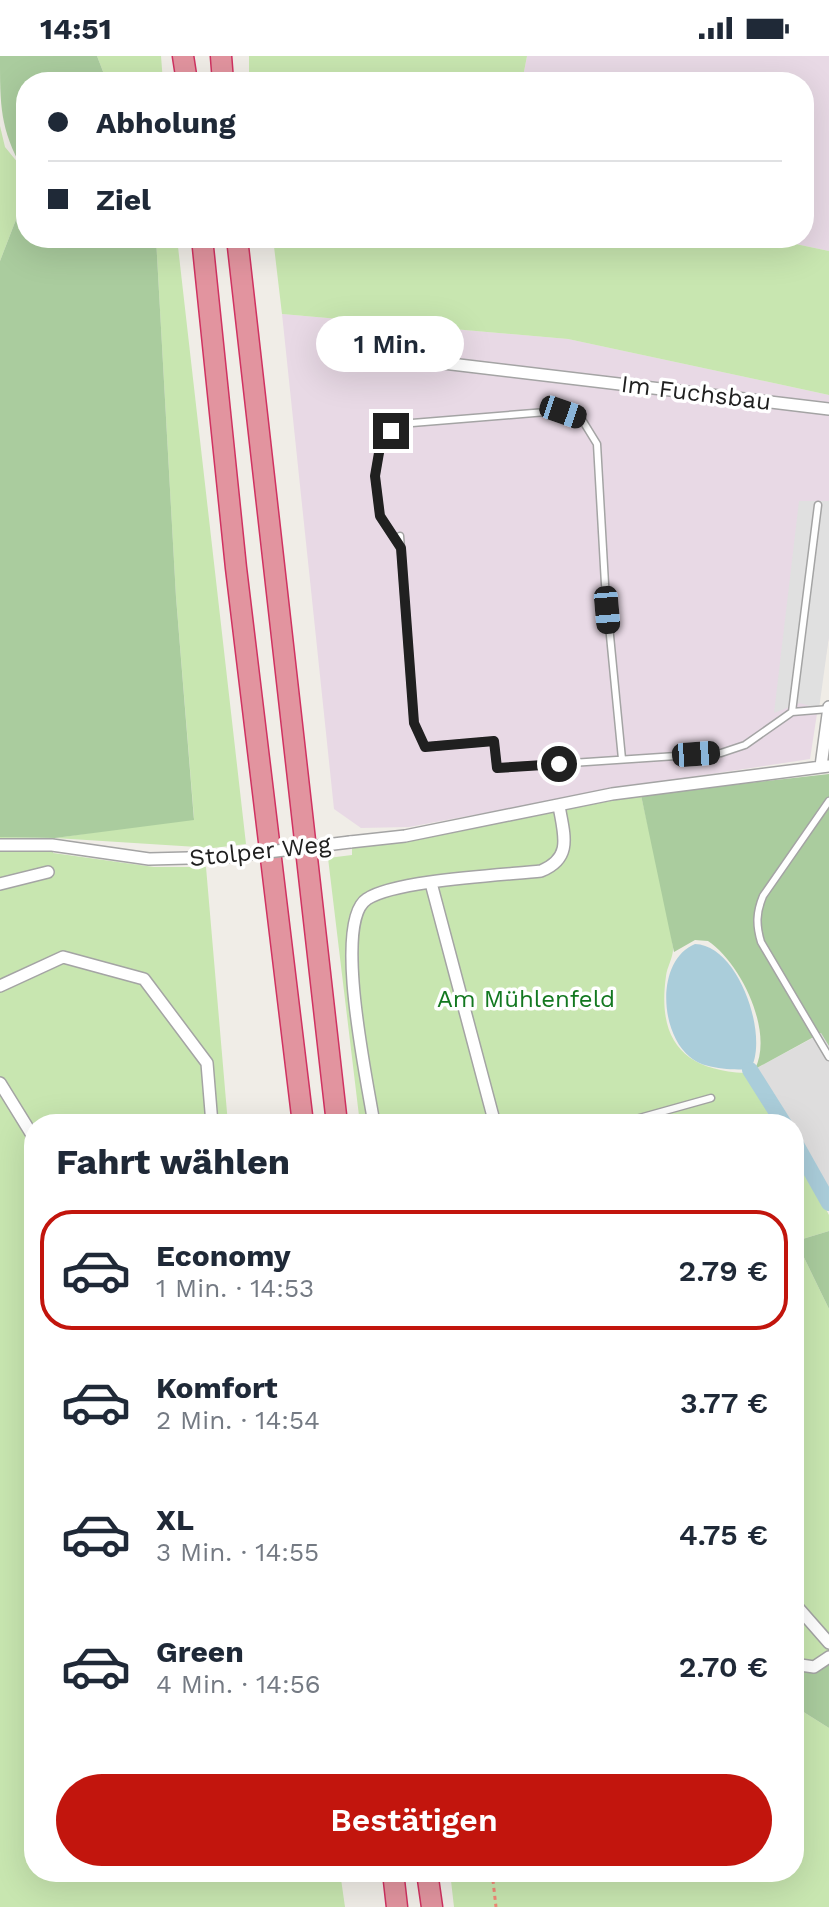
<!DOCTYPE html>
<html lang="de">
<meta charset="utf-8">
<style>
:root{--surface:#fff;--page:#f6f6f7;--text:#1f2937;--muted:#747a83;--line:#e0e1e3;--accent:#c2150d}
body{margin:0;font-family:"Work Sans",sans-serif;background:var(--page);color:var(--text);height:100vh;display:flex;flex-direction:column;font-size:30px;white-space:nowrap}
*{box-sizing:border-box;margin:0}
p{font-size:26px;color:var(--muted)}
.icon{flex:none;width:44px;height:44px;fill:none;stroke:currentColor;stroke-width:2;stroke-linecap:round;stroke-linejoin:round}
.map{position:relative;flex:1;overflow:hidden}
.drawer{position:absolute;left:24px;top:1058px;width:780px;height:768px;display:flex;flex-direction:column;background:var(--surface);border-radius:32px;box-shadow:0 8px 32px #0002}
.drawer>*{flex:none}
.hud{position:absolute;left:16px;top:16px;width:798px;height:176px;border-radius:32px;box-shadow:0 8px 32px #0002;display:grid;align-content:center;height:176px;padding:0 32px;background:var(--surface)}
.end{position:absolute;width:36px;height:36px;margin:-18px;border:10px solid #202020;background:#fff;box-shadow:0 0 0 4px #fff}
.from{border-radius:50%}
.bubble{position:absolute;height:56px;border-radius:28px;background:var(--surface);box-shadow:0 8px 32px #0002;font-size:26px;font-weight:600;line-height:56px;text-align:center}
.car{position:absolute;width:24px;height:48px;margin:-24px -12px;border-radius:10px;box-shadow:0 0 6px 2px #0007;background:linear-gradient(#222 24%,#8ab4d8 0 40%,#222 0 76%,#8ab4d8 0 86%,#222 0)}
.hud b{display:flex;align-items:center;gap:28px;height:76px;font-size:30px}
.hud b+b{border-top:2px solid var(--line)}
.hud i{width:20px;height:20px;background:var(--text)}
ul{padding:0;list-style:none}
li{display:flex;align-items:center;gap:24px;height:120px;margin:0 16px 12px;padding:0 16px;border:4px solid transparent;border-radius:32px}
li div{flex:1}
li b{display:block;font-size:30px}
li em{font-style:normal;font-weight:600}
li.current{border-color:var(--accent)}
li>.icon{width:72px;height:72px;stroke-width:1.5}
h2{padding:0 32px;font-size:36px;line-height:96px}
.action{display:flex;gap:16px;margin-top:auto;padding:16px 32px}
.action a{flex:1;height:92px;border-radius:48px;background:var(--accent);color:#fff;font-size:32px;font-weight:600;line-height:92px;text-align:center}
.status{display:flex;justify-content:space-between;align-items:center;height:56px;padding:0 40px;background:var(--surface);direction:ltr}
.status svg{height:22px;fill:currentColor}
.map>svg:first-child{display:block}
.residential{fill:#dedddd}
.industrial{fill:#e8d9e5}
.grass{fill:#c8e6b0}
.forest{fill:#aacc9e}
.parking{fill:#e0e0e0}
.water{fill:#aacdda}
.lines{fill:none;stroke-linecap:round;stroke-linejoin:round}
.canal{stroke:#aacdda;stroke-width:16}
.service-casing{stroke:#a4a4a4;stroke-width:9}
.minor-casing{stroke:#a4a4a4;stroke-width:14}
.motorway-casing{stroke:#d03261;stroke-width:23}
.path{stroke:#f18876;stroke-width:3;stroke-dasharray:4 4;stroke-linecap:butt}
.service{stroke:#fff;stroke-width:6}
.minor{stroke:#fff;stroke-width:11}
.motorway{stroke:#e2949f;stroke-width:20}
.minor-bridge-casing{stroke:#a4a4a4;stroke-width:14;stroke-linecap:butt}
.minor-bridge{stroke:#fff;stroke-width:11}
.route{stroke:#202020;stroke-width:10}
.labels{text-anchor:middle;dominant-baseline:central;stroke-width:7;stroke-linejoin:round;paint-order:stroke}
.street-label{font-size:24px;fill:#202020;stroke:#fff}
.park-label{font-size:24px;fill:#137820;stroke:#fff}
</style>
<div class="status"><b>14:51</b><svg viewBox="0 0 49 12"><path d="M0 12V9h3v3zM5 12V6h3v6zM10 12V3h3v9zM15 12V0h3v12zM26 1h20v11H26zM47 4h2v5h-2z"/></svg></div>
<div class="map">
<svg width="829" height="1851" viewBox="0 0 829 1851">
<rect width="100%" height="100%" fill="#f0ede7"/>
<path class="residential" d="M822,977L829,990V1136L794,1076V1068H789L755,1013Z"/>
<path class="industrial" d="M527,0H829V195L767,182H804V26H522Z
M282,258L568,283L829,339V580L810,703L613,733L409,771L361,772L334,753Z"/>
<path class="grass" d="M97,0H161L163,26H107Z
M249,0H527L522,26H249Z
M0,70L5,91L23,113L17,161L0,205Z
M156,182H177L246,788L213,792L55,782L53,797L154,811H206L228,1068H34V1816H340L345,1851H0V781L55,782L194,762L176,541Z
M273,182H767L829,195V339L568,283L282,258Z
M641,739C652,789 666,840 673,891C674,900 667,911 666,920C657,984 683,1014 745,1017L778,1068H360L328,802L352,799V790L406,785Z
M794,1094L829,1159V1175L796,1185L829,1253V1594L822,1606H794Z
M794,1650L829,1672V1851H454L450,1816H794Z"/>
<path class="forest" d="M0,0H97L107,26H26V182H156L176,541L194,764L55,782L0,781V205L17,161L23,114C0,72 0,50 0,0Z
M829,718V990L821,977L755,1013C774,976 741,907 708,885L695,884L674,896L641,739Z
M829,1175V1253L796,1185Z
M829,1594V1672L794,1650V1606L804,1610L827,1602Z"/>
<path class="parking" d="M799,445H829V580L819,653L800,647L774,657Z"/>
<path class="water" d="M695,888C739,889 770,982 750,1014C731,1013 705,1014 690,1001C659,976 656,904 695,888Z"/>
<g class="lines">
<path class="canal" d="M750,1014L784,1068
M794,1085L829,1147"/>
<g class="service-casing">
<path id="service" d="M400,480L414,667L425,691L494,685L497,712L721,697L745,689L792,656L829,653
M401,492L380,460L375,420L380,391L391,375L412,367L546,356L581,362L597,388L605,528L622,703
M792,656L818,449
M829,745L763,840C756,857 756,869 761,886L829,1001
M618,1068L711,1042"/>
</g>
<g class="minor-casing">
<path id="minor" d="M325,293L829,353
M821,710L829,651
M350,786L405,780L612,738L829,710
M0,789H52L149,803L227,801
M431,827L495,1068
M0,828L48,816
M0,930L63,901L144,923L207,1007L212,1068
M0,1027L34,1082
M374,1068C368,1028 332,865 367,843C395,824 504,819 541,815C573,802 564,779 559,750
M794,1547L829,1587
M794,1608L814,1611L829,1601"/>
</g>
<g class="motorway-casing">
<path id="motorway" d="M183,0L187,26
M221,0L223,26
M202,182L236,512L303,1068
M237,182L337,1068
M393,1816L397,1851
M427,1816L432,1851"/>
</g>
<path class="path" d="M492,1816L496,1851"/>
<use href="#service" class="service"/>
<use href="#minor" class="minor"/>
<use href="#motorway" class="motorway"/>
<g class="minor-bridge-casing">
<path id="minor-bridge" d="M227,801L350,786"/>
</g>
<use href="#minor-bridge" class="minor-bridge"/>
</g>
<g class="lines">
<path class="route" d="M391,375L380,391L375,420L380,460L401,492L414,667L425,691L494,685L497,712L559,708"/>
</g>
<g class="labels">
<g class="street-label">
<text transform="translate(696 337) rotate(7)">Im Fuchsbau</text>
<text transform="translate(260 795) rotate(-6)">Stolper Weg</text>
</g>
<g class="park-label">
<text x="526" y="943">Am Mühlenfeld</text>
</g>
</g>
</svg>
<i class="end from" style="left:559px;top:708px"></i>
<i class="end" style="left:391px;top:375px"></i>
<div class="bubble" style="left:316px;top:260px;width:148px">1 Min.</div>
<i class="car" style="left:563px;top:356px;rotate:109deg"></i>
<i class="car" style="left:607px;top:554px;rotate:175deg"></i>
<i class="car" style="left:696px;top:698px;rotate:86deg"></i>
<div class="hud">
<b><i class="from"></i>Abholung</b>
<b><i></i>Ziel</b>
</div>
<section class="drawer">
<h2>Fahrt wählen</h2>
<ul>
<li class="current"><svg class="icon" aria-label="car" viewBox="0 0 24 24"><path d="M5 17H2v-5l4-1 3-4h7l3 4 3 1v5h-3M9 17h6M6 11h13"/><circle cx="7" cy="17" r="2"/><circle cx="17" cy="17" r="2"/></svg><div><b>Economy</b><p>1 Min. · 14:53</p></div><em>2.79 €</em></li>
<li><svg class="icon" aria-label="car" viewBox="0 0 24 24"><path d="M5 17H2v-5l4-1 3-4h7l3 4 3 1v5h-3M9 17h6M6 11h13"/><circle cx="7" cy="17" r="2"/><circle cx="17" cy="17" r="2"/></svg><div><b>Komfort</b><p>2 Min. · 14:54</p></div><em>3.77 €</em></li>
<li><svg class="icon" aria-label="car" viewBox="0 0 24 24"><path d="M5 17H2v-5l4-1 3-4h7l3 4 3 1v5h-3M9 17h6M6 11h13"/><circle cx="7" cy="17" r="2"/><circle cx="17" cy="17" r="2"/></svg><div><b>XL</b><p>3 Min. · 14:55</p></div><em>4.75 €</em></li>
<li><svg class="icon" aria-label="car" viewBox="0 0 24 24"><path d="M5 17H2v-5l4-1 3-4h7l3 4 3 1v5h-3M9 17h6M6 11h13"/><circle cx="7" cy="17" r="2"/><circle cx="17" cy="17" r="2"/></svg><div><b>Green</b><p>4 Min. · 14:56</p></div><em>2.70 €</em></li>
</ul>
<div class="action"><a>Bestätigen</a></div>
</section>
</div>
